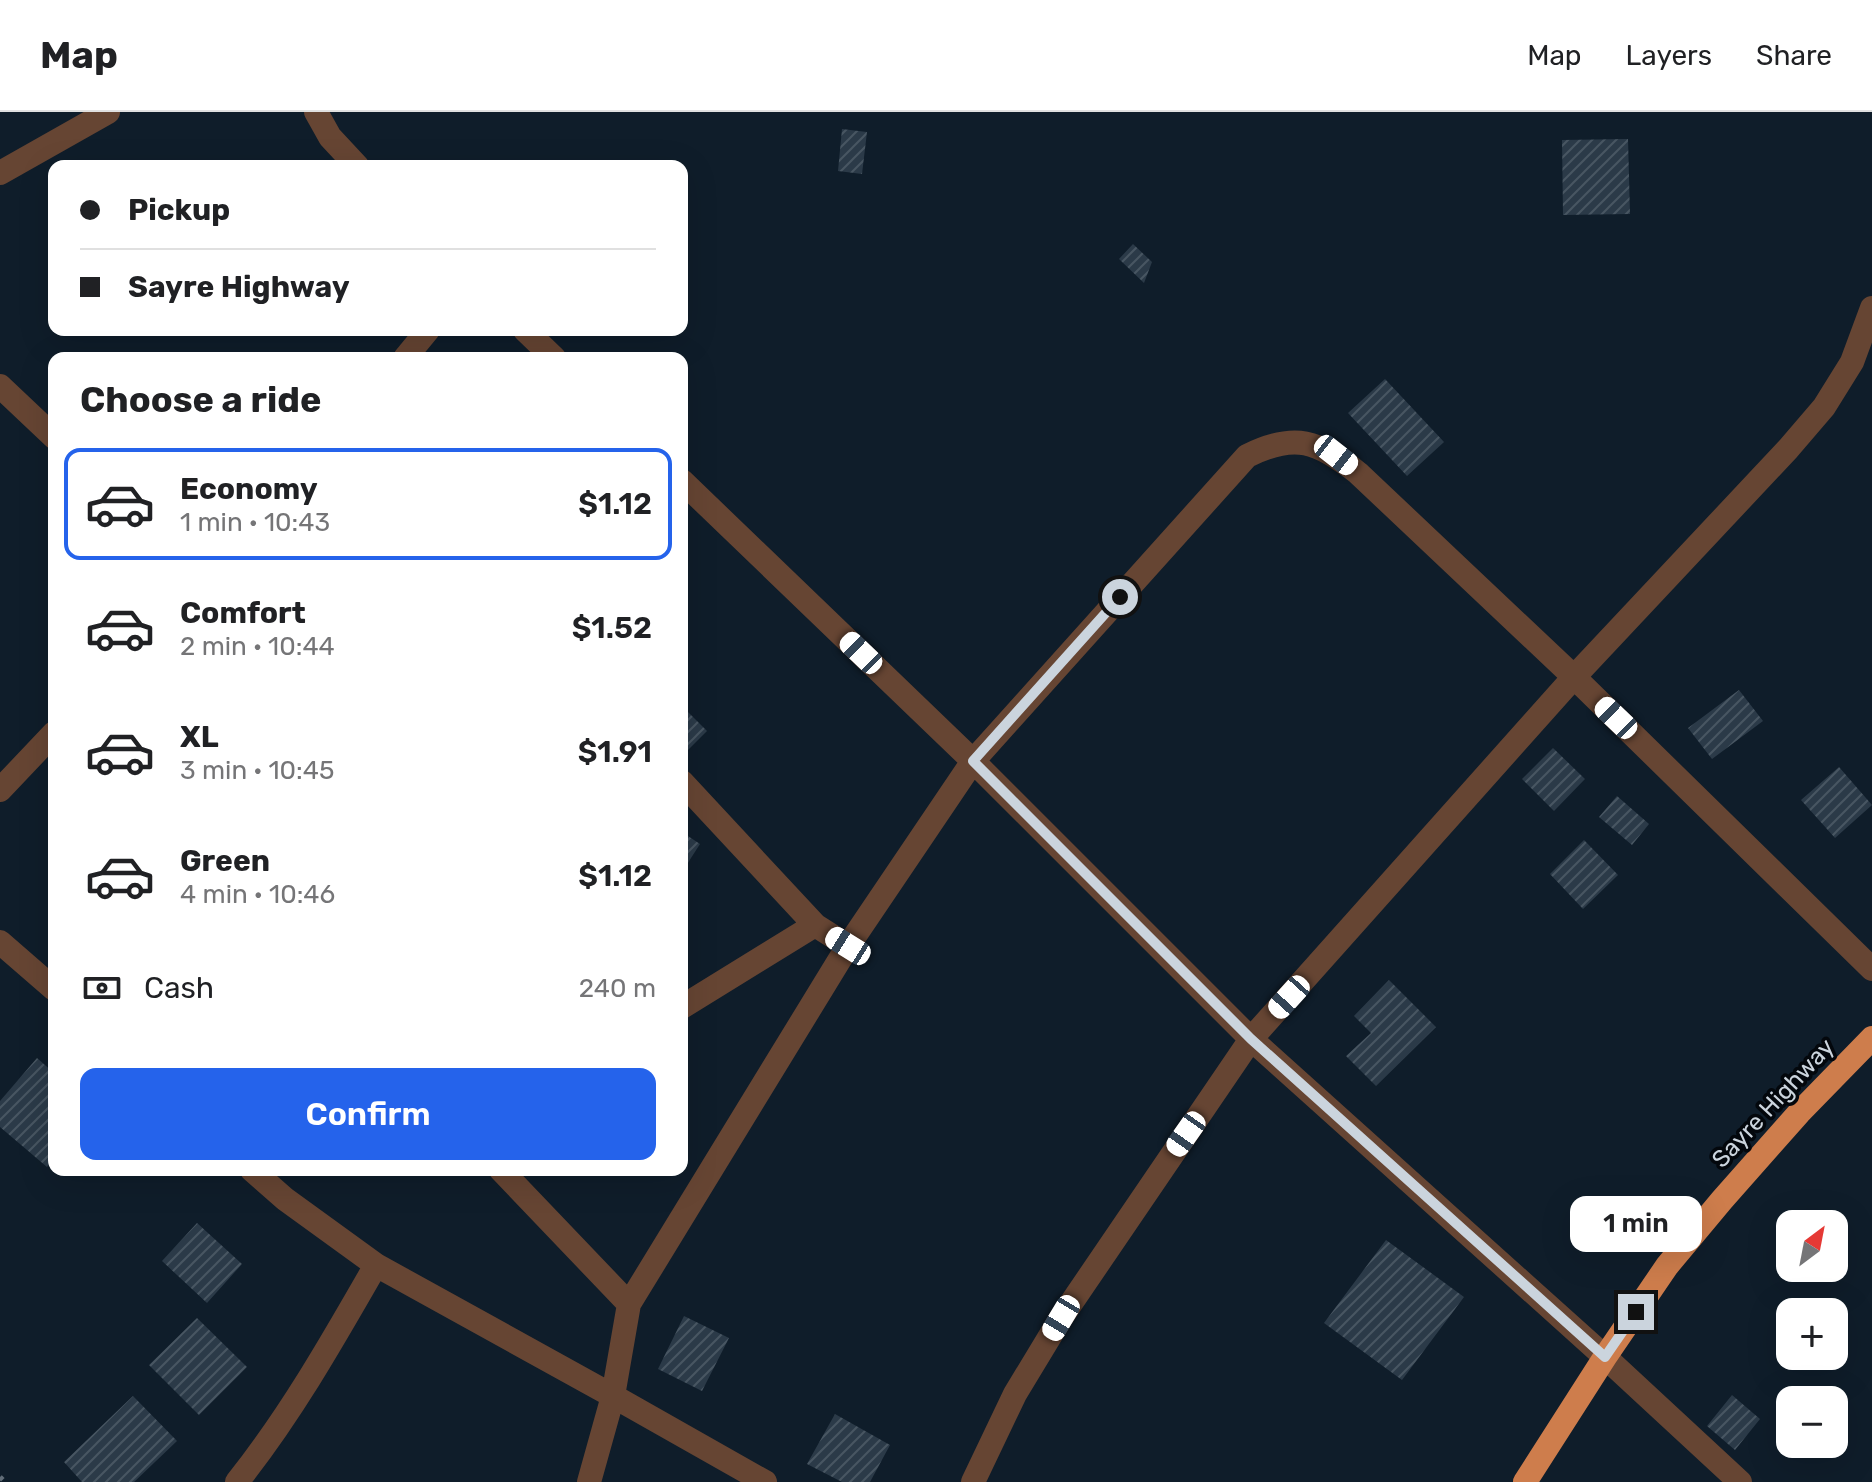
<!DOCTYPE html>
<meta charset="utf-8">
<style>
:root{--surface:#fff;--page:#f2f2f2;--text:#202124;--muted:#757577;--line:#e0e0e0;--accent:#2563eb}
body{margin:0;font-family:Rubik,sans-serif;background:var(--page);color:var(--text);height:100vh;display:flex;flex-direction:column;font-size:30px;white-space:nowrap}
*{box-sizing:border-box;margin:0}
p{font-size:26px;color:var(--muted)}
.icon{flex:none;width:44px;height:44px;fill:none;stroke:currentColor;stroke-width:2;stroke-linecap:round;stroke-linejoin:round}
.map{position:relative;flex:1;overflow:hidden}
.panel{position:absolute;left:48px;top:240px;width:640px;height:824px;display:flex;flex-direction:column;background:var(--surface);border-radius:16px;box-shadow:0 8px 32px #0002}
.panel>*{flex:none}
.guide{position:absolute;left:48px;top:48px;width:640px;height:176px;border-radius:16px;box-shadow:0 8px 32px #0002;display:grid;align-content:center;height:176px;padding:0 32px;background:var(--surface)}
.needle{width:52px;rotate:32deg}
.fabs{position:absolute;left:1776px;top:1098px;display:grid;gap:16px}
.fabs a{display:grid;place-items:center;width:72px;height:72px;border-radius:16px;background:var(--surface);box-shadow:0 8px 32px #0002;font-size:40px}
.end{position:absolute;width:36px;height:36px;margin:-18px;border:10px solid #cbd4dd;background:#111;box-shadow:0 0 0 4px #111}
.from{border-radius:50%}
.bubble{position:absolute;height:56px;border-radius:16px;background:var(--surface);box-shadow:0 8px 32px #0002;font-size:26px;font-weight:600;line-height:56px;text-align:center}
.car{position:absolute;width:24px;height:48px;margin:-24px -12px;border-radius:10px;box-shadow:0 0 6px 2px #0007;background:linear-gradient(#fff 24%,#345 0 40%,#fff 0 76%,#345 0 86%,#fff 0)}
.guide b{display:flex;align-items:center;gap:28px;height:76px;font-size:30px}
.guide b+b{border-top:2px solid var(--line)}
.guide i{width:20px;height:20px;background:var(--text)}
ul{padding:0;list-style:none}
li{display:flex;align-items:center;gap:24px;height:112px;margin:0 16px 12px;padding:0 16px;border:4px solid transparent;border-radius:16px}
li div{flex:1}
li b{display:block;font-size:30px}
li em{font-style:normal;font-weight:600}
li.on{border-color:var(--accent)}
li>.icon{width:72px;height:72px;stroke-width:1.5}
h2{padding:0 32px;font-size:36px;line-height:96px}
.pay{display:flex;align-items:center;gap:20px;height:88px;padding:0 32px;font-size:30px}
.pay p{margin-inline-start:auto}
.cta{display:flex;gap:16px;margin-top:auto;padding:16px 32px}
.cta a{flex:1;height:92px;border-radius:16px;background:var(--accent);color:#fff;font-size:32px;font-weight:600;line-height:92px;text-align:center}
header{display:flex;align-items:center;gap:48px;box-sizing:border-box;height:112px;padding:0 40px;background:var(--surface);border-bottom:2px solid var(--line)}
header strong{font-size:38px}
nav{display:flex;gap:44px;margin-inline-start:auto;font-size:28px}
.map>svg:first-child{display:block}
.building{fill:url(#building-hatch)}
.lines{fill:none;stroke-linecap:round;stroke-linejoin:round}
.path{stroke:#616d78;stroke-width:5;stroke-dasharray:4 4;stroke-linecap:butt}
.minor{stroke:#664533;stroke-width:24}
.highway{stroke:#ce7d4c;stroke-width:24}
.route{stroke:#cbd4dd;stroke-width:10}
.labels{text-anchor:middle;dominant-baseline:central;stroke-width:7;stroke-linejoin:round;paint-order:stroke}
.street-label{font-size:24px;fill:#cbd4dd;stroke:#03070c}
</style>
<header>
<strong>Map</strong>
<nav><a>Map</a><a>Layers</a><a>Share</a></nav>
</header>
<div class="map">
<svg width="1872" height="1370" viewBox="0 0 1872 1370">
<defs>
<pattern id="building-hatch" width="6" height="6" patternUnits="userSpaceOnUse" patternTransform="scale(2)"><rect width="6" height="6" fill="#2b3a48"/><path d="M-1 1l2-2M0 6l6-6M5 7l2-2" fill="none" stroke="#485662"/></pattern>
</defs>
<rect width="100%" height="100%" fill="#0f1d2a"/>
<path class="building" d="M842,17L867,20L862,62L838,59Z
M1628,27L1630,102L1563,103L1562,28Z
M1133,132L1152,150L1144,171L1119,147Z
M1385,267L1444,330L1407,364L1348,301Z
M1739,578L1763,609L1712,647L1688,616Z
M687,599L707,619L682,644V604Z
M1553,636L1585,667L1554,699L1522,667Z
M1839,655L1872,693L1835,726L1801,688Z
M1617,684L1649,712L1632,733L1599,705Z
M682,720L700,732L682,760Z
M1584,728L1618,763L1583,797L1550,762Z
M1389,868L1436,915L1376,974L1346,944L1371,921L1354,904Z
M37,946L54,961V1046L47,1055L0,1015V989Z
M197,1111L242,1152L207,1191L162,1149Z
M1386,1128L1464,1185L1402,1268L1324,1211Z
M684,1204L729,1226L702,1279L658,1257Z
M197,1206L247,1255L199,1303L149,1253Z
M1732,1283L1760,1307L1735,1338L1707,1314Z
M133,1284L177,1329L134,1370H82L64,1350Z
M835,1302L890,1333L870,1370H842L807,1352Z"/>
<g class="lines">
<path class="path" d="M0,1365L5,1370"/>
<path class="minor" d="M316,0L330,25L357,54
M0,61L108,0
M525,218L554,246
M405,246L428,218
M0,274L54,325
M682,369L973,649L1251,927L1605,1245L1740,1370
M682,670L815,813L848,834
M0,678L54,621
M0,830L54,877
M682,895L815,813
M252,1058L285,1087L376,1153L613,1284L765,1370
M501,1058L629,1192
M237,1370C291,1302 333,1228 376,1153
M589,1370L613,1284L629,1192L848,834L973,649L1247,344C1295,320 1318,329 1358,361L1574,565L1872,857
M973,1370L1015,1282L1061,1206L1251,927L1574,565L1788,337L1824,295L1852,250L1872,196"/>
<path class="highway" d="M1525,1370L1605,1245L1667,1154L1722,1088L1799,1001L1872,926"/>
</g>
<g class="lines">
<path class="route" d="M1120,485L973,649L1251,927L1605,1245L1636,1200"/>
</g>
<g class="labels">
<g class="street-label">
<text transform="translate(1773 991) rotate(-47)">Sayre Highway</text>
</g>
</g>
</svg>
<div class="fabs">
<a><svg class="needle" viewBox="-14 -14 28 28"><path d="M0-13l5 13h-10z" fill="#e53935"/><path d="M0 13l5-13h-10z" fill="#757577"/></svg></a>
<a>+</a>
<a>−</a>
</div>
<i class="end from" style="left:1120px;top:485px"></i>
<i class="end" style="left:1636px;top:1200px"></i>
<div class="bubble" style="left:1570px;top:1084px;width:132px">1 min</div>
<i class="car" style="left:1336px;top:343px;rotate:128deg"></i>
<i class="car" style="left:861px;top:541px;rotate:314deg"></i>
<i class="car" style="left:1616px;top:606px;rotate:314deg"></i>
<i class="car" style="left:848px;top:834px;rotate:302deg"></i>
<i class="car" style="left:1289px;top:885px;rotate:222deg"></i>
<i class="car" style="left:1186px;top:1022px;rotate:215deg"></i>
<i class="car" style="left:1061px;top:1206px;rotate:211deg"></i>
<div class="guide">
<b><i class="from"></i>Pickup</b>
<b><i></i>Sayre Highway</b>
</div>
<section class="panel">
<h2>Choose a ride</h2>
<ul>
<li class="on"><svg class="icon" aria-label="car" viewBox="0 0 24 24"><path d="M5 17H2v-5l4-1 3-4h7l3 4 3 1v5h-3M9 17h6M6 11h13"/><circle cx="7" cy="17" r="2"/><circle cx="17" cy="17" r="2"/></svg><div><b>Economy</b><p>1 min · 10:43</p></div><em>$1.12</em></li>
<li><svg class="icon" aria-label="car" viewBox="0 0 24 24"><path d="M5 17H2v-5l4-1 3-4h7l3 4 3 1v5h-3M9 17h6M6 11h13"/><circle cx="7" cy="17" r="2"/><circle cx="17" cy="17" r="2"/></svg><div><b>Comfort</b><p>2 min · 10:44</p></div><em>$1.52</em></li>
<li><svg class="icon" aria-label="car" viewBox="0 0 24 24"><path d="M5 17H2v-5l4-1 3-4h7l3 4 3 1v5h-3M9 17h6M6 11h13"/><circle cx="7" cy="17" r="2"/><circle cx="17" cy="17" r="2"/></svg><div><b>XL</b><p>3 min · 10:45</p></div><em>$1.91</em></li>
<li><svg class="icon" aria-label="car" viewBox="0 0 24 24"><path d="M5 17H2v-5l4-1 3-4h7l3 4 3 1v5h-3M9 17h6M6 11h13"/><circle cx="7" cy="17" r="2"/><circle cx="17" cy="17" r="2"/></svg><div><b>Green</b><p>4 min · 10:46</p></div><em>$1.12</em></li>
</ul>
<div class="pay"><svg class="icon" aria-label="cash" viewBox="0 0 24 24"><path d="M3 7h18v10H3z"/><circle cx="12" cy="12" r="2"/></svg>Cash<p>240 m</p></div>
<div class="cta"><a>Confirm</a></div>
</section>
</div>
